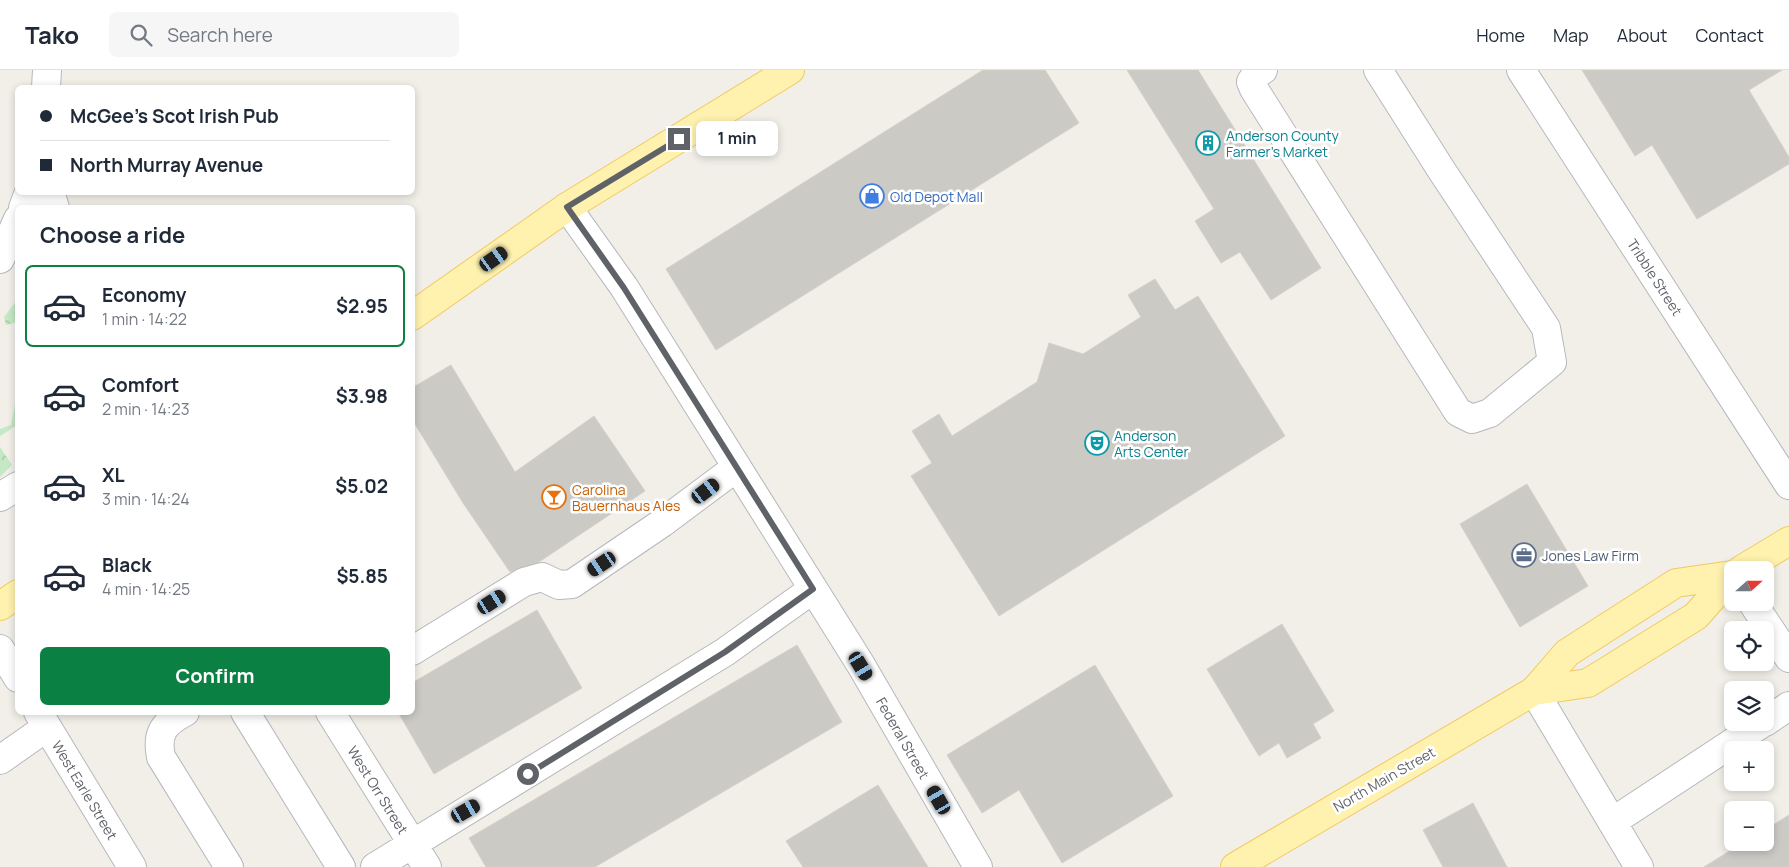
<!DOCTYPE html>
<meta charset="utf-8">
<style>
:root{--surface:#fff;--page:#f6f6f7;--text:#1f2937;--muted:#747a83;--line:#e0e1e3;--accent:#0b8043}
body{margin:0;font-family:Manrope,sans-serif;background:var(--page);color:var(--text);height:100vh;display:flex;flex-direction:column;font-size:19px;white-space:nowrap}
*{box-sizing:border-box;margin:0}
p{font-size:16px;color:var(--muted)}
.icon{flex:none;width:28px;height:28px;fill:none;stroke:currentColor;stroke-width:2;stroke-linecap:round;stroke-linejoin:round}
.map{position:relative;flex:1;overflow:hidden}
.panel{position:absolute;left:15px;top:135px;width:400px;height:510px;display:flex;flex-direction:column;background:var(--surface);border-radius:8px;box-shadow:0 2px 8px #0003}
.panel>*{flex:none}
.guide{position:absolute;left:15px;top:15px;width:400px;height:110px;border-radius:8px;box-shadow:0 2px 8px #0003;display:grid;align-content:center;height:110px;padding:0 25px;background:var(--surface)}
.needle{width:32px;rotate:69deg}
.controls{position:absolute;left:1724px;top:491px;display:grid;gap:10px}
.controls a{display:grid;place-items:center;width:50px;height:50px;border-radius:8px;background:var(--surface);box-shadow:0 2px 8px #0003;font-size:25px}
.end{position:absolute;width:22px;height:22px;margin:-11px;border:6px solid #5f6368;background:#fff;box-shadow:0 0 0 2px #fff}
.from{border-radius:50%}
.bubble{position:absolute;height:35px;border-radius:8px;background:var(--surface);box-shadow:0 2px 8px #0003;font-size:16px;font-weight:700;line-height:35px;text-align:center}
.car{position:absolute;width:15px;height:30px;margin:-15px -8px;border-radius:6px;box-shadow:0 0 4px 1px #0007;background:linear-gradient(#222 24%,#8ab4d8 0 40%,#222 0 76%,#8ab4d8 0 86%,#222 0)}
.guide b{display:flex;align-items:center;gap:18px;height:48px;font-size:19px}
.guide b+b{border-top:1px solid var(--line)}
.guide i{width:12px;height:12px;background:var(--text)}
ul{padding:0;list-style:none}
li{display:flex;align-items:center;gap:15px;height:82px;margin:0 10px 8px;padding:0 15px;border:2px solid transparent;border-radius:8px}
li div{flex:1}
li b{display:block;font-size:19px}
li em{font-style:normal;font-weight:700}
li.selected{border-color:var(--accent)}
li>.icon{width:45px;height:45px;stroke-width:1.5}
h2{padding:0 25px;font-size:22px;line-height:60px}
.cta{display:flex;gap:10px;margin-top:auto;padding:10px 25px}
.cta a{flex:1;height:58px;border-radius:8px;background:var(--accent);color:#fff;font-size:20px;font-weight:700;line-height:58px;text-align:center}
header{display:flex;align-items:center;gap:30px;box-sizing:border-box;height:70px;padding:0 25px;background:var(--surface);border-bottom:1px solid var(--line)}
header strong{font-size:24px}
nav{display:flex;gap:28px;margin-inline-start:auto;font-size:18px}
.search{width:350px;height:45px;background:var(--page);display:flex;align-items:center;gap:12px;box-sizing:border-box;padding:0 18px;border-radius:8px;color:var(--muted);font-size:19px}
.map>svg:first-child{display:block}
.park{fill:url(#park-crowns)}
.building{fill:#cccac5;stroke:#d6d1c6}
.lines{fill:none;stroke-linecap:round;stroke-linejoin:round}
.minor-casing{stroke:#b5b8bc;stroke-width:30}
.major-casing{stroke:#f2c960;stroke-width:30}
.minor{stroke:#fff;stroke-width:28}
.major{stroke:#fff2af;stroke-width:28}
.route{stroke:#5f6368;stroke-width:6}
.labels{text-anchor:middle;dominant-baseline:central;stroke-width:5;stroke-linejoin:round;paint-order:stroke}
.culture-label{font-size:14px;fill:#0d838f;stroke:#fff;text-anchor:start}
.shop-label{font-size:14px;fill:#366cbe;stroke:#fff;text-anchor:start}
.street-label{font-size:14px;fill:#5f6368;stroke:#fff}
.food-label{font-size:14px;fill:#c56008;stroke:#fff;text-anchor:start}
.service-label{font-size:14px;fill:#4e5e75;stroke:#fff;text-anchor:start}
</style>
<header>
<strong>Tako</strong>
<div class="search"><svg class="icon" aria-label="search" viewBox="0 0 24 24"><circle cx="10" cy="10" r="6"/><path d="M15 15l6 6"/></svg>Search here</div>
<nav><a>Home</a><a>Map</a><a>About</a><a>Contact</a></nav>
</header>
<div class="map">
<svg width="1789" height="797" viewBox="0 0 1789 797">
<defs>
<pattern id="park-crowns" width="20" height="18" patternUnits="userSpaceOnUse" patternTransform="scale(1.25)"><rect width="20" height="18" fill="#c5e8c5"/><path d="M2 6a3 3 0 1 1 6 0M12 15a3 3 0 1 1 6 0" fill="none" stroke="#a3c0a4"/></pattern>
</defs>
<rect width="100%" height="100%" fill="#f1efe8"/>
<path class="park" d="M17,230V252L6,255L4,247Z
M17,323V355L0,366V359L11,355Z
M0,377L12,395L0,407Z"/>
<path class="building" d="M983,0H1045L1079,53L716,280L666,199Z
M1127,0H1198L1321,198L1271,230L1240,182L1221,193L1195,151L1214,139Z
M1582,0H1782L1749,20L1789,87V94L1697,149L1652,75L1635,86Z
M1155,209L1175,240L1198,226L1285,366L999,546L911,406L932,393L912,361L939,344L952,366L1037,312L1049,273L1083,284L1141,247L1128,225Z
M451,295L515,402L594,346L645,421L539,492L510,502L463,433L412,349V318Z
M1527,414L1588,516L1520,557L1460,454Z
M537,540L582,618L434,704L398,642H412V613Z
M1282,554L1334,641L1313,654L1321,668L1287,688L1279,673L1259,686L1207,599Z
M797,575L842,652L595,797H486L469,768Z
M1095,595L1173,726L1062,793L1019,720L982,743L947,685Z
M878,715L928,797H803L786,771Z
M1473,733L1507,797H1443L1423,760Z
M1789,745V797H1704L1744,772H1765V760Z"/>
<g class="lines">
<g class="minor-casing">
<path id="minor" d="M1263,0L1256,4L1251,12L1254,19L1458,342L1472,349L1490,343L1552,292L1546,258L1442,101L1378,0
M1521,0L1789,415
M46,18L47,0
M50,122L55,138
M567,137L624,217L861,595L978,797
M23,138L29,122
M0,189L18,149
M0,427L18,416
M1752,532L1789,588
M0,579L18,608
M412,581L524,512L542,507L559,515L572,514L662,453L737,397
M1534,621L1639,797
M38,642L132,797
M185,642C164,653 156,663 161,687L229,797
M245,642L341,797
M330,642L427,797
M1765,652L1789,636
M0,690L47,657
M1612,752L1764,652
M375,797L725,582L813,519"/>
</g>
<g class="major-casing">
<path id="major" d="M412,246L567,137L790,0
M1741,500L1789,471
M0,536L18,524
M1534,621L1588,613L1696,546L1732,505
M1235,797L1534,621L1567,583L1676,513L1732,505"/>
</g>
<use href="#minor" class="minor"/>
<use href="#major" class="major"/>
</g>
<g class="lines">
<path class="route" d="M528,704L725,582L813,519L624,218L567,137L679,69"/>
</g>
<defs>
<g id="building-ring" transform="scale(1.25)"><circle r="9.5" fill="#fff" stroke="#0f9aa8" stroke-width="1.5"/><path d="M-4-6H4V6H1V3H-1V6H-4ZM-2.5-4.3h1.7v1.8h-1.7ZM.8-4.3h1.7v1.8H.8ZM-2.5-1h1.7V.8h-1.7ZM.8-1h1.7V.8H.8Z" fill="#0f9aa8"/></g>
<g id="shop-ring" transform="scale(1.25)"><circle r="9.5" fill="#fff" stroke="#3f7fe0" stroke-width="1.5"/><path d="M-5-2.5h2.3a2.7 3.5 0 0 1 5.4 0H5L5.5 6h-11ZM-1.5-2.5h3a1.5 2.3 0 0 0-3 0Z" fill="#3f7fe0"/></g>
<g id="theatre-ring" transform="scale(1.25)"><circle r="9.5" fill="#fff" stroke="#0f9aa8" stroke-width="1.5"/><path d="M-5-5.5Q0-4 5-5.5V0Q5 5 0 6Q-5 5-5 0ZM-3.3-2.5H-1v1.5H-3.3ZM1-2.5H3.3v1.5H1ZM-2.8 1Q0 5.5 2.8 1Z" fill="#0f9aa8"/></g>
<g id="bar-ring" transform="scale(1.25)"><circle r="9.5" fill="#fff" stroke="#e8710a" stroke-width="1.5"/><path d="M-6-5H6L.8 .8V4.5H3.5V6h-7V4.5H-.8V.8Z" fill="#e8710a"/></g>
<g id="office-ring" transform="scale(1.25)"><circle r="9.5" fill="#fff" stroke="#5c6f8a" stroke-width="1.5"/><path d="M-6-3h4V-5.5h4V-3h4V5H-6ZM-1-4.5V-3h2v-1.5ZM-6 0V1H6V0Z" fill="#5c6f8a"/></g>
</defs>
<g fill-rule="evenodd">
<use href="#building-ring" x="1208" y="73"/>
<use href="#shop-ring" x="872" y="126"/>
<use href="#theatre-ring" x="1097" y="373"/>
<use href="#bar-ring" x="554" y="427"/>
<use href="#office-ring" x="1524" y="485"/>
</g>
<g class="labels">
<g class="culture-label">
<text x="1226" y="65">Anderson County<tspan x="1226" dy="16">Farmer's Market</tspan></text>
<text x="1114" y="365">Anderson<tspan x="1114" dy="16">Arts Center</tspan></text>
</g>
<g class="shop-label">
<text x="890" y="126">Old Depot Mall</text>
</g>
<g class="street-label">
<text transform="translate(1655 207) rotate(57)">Tribble Street</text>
<text transform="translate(903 668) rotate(60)">Federal Street</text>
<text transform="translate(1384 709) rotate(-30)">North Main Street</text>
<text transform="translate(85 720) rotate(59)">West Earle Street</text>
<text transform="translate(378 720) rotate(58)">West Orr Street</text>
</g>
<g class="food-label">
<text x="572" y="419">Carolina<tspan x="572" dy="16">Bauernhaus Ales</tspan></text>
</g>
<g class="service-label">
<text x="1542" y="485">Jones Law Firm</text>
</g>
</g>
</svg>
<div class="controls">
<a><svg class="needle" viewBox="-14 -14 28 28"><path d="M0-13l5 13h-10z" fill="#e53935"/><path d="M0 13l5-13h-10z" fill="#747a83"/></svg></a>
<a><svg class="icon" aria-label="locate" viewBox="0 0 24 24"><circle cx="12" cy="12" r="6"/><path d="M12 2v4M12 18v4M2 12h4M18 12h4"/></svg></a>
<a><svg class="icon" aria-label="layers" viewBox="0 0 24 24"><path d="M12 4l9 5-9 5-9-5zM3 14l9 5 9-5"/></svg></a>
<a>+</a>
<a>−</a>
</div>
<i class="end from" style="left:528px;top:704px"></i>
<i class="end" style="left:679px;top:69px"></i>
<div class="bubble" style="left:696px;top:51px;width:82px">1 min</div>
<i class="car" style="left:494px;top:189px;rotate:55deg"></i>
<i class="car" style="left:706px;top:421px;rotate:53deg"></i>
<i class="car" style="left:602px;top:494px;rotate:236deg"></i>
<i class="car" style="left:492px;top:532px;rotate:58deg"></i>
<i class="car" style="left:861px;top:596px;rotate:149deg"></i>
<i class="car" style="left:939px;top:730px;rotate:330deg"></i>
<i class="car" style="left:466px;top:741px;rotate:60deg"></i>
<div class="guide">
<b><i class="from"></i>McGee's Scot Irish Pub</b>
<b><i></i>North Murray Avenue</b>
</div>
<section class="panel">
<h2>Choose a ride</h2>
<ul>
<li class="selected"><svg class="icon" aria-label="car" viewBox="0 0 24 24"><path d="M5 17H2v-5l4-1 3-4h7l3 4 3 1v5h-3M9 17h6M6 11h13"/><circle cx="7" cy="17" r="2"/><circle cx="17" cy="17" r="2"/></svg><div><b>Economy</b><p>1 min · 14:22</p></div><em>$2.95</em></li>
<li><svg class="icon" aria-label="car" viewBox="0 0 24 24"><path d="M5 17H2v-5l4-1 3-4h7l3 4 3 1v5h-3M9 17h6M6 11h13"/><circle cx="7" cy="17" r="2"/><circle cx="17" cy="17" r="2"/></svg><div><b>Comfort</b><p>2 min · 14:23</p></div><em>$3.98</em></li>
<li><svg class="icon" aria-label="car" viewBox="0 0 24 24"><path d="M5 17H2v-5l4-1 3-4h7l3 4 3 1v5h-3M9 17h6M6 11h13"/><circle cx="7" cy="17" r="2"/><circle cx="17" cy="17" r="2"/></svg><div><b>XL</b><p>3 min · 14:24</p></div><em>$5.02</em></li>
<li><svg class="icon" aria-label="car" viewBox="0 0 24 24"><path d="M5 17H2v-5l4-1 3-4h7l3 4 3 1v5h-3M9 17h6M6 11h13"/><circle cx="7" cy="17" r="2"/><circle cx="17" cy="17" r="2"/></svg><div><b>Black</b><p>4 min · 14:25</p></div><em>$5.85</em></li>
</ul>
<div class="cta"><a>Confirm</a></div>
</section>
</div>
